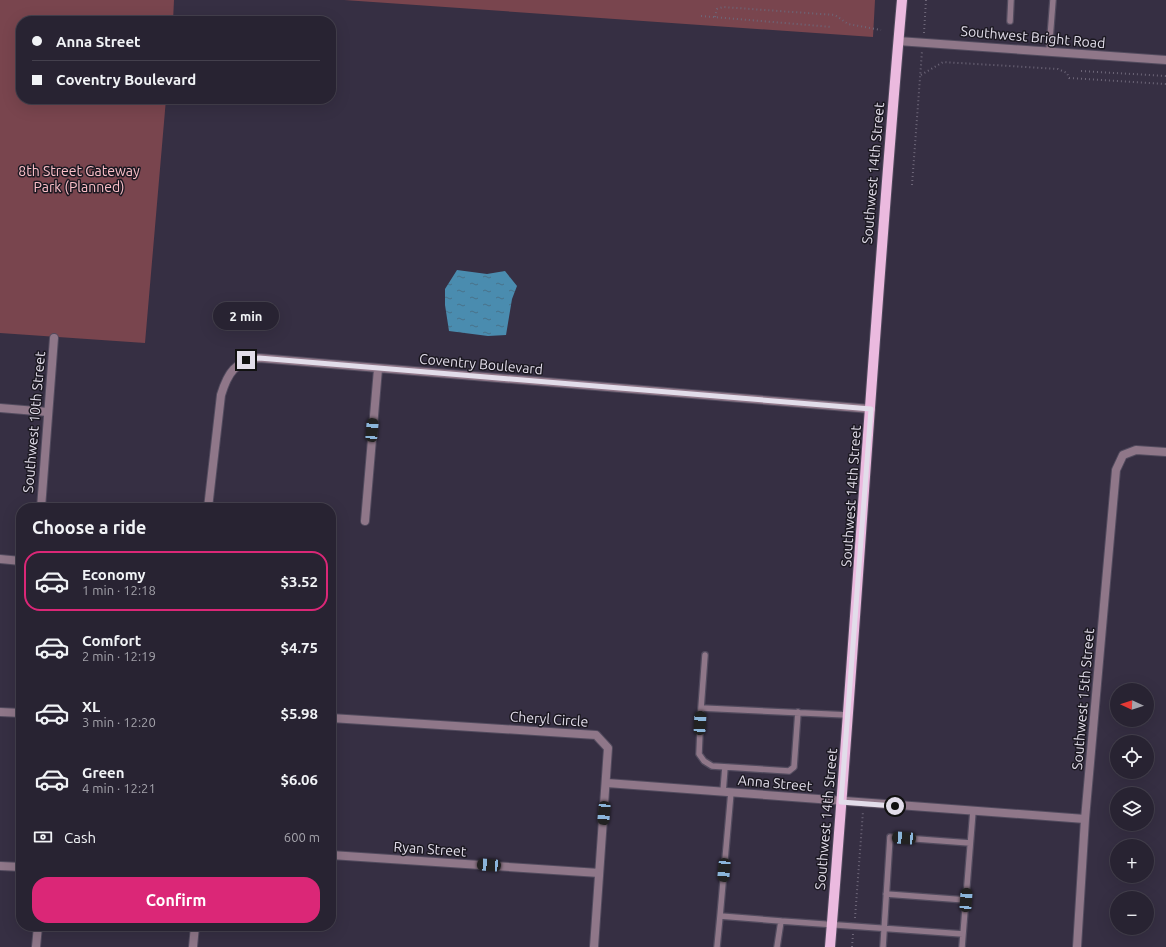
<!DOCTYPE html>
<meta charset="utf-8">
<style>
:root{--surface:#282332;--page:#302b3a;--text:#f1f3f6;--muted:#a5a4ac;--line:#44404d;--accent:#db2777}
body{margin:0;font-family:Ubuntu,sans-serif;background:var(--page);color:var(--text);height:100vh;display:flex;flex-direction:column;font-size:15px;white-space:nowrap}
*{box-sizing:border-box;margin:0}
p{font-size:13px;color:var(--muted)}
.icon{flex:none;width:22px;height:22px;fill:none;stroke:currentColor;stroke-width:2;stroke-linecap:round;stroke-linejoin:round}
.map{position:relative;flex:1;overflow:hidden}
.drawer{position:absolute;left:16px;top:503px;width:320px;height:428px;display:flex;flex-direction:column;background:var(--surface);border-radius:16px;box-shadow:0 4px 16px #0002,0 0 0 1px var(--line)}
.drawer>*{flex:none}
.top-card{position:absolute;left:16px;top:16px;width:320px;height:88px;border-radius:16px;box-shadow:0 4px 16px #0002,0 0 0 1px var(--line);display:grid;align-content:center;height:88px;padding:0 16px;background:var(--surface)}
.needle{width:26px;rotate:273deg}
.controls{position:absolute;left:1110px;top:683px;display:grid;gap:8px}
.controls a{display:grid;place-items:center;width:44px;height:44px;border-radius:50%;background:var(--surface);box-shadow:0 4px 16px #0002,0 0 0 1px var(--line);font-size:20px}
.end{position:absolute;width:18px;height:18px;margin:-9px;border:5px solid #e2ddea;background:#111;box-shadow:0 0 0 2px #111}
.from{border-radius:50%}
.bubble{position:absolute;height:28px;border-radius:14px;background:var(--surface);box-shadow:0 4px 16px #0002,0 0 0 1px var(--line);font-size:13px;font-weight:600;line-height:28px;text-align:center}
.car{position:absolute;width:12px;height:24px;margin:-12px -6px;border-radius:5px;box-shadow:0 0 3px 1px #0007;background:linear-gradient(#222 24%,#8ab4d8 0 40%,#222 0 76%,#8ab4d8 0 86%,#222 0)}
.top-card b{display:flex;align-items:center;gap:14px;height:38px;font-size:15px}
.top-card b+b{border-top:1px solid var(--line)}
.top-card i{width:10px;height:10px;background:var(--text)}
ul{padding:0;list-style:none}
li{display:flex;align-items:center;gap:12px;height:60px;margin:0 8px 6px;padding:0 8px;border:2px solid transparent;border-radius:16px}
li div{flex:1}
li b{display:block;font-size:15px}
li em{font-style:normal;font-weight:600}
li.selected{border-color:var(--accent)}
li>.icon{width:36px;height:36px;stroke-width:1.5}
h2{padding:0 16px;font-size:18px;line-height:48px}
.pay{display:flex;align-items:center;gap:10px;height:44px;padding:0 16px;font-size:15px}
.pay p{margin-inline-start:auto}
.button{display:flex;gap:8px;margin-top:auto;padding:8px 16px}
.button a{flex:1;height:46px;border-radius:16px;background:var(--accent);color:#fff;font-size:16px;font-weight:600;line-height:46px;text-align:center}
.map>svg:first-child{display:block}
.park{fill:#79454e}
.water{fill:url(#water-ripples)}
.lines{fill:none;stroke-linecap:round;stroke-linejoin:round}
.lane-casing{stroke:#524b5e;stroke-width:8}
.street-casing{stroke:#524b5e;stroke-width:10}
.primary-casing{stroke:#524b5e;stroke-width:12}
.path{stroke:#6d6678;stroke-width:2;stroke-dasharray:1 3;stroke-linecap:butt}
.lane{stroke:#8f7789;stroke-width:5.5}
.street{stroke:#8f7789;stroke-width:8}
.primary{stroke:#ebbadf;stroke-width:10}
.route{stroke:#e2ddea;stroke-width:5}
.labels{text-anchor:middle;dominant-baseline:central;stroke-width:3;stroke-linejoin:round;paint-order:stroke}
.street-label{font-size:14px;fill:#e2ddea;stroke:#1c1922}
.park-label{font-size:14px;fill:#fcc0c9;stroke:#1c1922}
</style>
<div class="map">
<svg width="1166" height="947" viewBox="0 0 1166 947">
<defs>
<pattern id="water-ripples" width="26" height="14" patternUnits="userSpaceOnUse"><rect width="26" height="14" fill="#4a8caf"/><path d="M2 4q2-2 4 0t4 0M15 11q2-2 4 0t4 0" fill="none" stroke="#48728a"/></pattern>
</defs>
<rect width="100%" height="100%" fill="#362f43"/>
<path class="park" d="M0,0H174L173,21H21V99H166L145,343L0,333Z
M344,0H875L873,37Z"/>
<path class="water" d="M457,270L487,274L505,271L517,286L512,299L506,335L488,336L449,331L445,305V289Z"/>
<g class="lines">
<g class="lane-casing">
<path id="lane" d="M1010,21L1011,0
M1049,51L1053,0
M701,708L705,655
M798,712L794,767L789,771L712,766L704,761L699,754L701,708L848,715
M723,792L725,767
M731,792L720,916L781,921
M886,894L966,900
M717,947L720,916
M777,947L781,921L963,934
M883,947L890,837L970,843
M962,947L973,811"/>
</g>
<g class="street-casing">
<path id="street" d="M898,41L1166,60
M0,408L48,412
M41,508L54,338
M208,508L221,395C228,372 235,362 259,358L871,409
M365,521L378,369
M0,559L21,561
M0,712L21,713
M331,718L596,735L608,748L594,947
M607,783L1085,819
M331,855L599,873
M0,866L21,867
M36,947L38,926
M193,947L195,926
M1077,947L1085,819L1116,470L1123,455L1136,450L1166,452"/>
</g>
<g class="primary-casing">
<path id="primary" d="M830,947C856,631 874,315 902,0"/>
</g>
<path class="path" d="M701,16L832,27
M715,17L717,9L723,7L835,15L848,24L881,30
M924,33L926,0
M1081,71L1166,76
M921,75L943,62L1058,69L1067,73L1069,78L1166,84
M912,185L922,51
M855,918L863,811
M852,947L853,934"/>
<use href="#lane" class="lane"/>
<use href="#street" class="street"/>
<use href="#primary" class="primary"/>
</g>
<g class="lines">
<path class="route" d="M246,360L259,358L871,409L841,802L895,806"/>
</g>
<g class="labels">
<g class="street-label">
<text transform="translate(1033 37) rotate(5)">Southwest Bright Road</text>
<text transform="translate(873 173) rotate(-85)">Southwest 14th Street</text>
<text transform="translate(481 364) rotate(5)">Coventry Boulevard</text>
<text transform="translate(34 422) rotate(-85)">Southwest 10th Street</text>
<text transform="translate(851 496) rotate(-86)">Southwest 14th Street</text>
<text transform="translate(1083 699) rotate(-85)">Southwest 15th Street</text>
<text transform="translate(549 719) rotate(4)">Cheryl Circle</text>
<text transform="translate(775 783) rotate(5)">Anna Street</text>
<text transform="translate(826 819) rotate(-85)">Southwest 14th Street</text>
<text transform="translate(430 849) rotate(4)">Ryan Street</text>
</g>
<g class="park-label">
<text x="79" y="171">8th Street Gateway<tspan x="79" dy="16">Park (Planned)</tspan></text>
</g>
</g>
</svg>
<div class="controls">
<a><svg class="needle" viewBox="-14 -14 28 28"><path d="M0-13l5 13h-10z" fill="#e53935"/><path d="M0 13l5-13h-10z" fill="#a5a4ac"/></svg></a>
<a><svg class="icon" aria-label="locate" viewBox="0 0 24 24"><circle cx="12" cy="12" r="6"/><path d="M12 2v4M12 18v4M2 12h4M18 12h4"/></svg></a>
<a><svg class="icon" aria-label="layers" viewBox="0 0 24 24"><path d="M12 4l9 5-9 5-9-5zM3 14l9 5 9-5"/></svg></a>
<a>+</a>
<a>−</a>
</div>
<i class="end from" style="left:895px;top:806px"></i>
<i class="end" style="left:246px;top:360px"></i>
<div class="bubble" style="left:213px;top:302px;width:66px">2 min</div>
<i class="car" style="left:372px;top:430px;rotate:5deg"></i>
<i class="car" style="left:700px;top:723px;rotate:3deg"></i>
<i class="car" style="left:604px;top:813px;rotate:185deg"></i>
<i class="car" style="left:904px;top:838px;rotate:274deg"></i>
<i class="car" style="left:489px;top:865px;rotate:274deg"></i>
<i class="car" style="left:724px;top:870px;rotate:185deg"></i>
<i class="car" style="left:966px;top:900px;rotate:4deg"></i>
<div class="top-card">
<b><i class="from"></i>Anna Street</b>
<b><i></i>Coventry Boulevard</b>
</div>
<section class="drawer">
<h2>Choose a ride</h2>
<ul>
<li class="selected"><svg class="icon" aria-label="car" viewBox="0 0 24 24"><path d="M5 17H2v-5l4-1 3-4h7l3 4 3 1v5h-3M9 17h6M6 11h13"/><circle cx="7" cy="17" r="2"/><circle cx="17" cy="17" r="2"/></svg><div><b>Economy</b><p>1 min · 12:18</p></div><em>$3.52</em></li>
<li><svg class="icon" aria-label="car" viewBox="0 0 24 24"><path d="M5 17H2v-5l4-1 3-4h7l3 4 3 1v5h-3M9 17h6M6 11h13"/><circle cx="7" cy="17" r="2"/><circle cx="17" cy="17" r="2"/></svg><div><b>Comfort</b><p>2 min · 12:19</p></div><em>$4.75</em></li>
<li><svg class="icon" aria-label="car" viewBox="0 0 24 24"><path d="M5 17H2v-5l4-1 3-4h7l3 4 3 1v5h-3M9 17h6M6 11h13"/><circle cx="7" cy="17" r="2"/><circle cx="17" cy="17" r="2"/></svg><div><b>XL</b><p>3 min · 12:20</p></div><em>$5.98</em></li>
<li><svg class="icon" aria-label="car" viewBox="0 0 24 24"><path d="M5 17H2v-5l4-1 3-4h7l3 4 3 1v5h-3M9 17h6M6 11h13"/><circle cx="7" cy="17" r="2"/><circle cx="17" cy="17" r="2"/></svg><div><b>Green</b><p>4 min · 12:21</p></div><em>$6.06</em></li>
</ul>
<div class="pay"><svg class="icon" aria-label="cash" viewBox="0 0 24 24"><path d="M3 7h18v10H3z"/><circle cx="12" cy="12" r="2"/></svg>Cash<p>600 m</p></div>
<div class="button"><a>Confirm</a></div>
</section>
</div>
